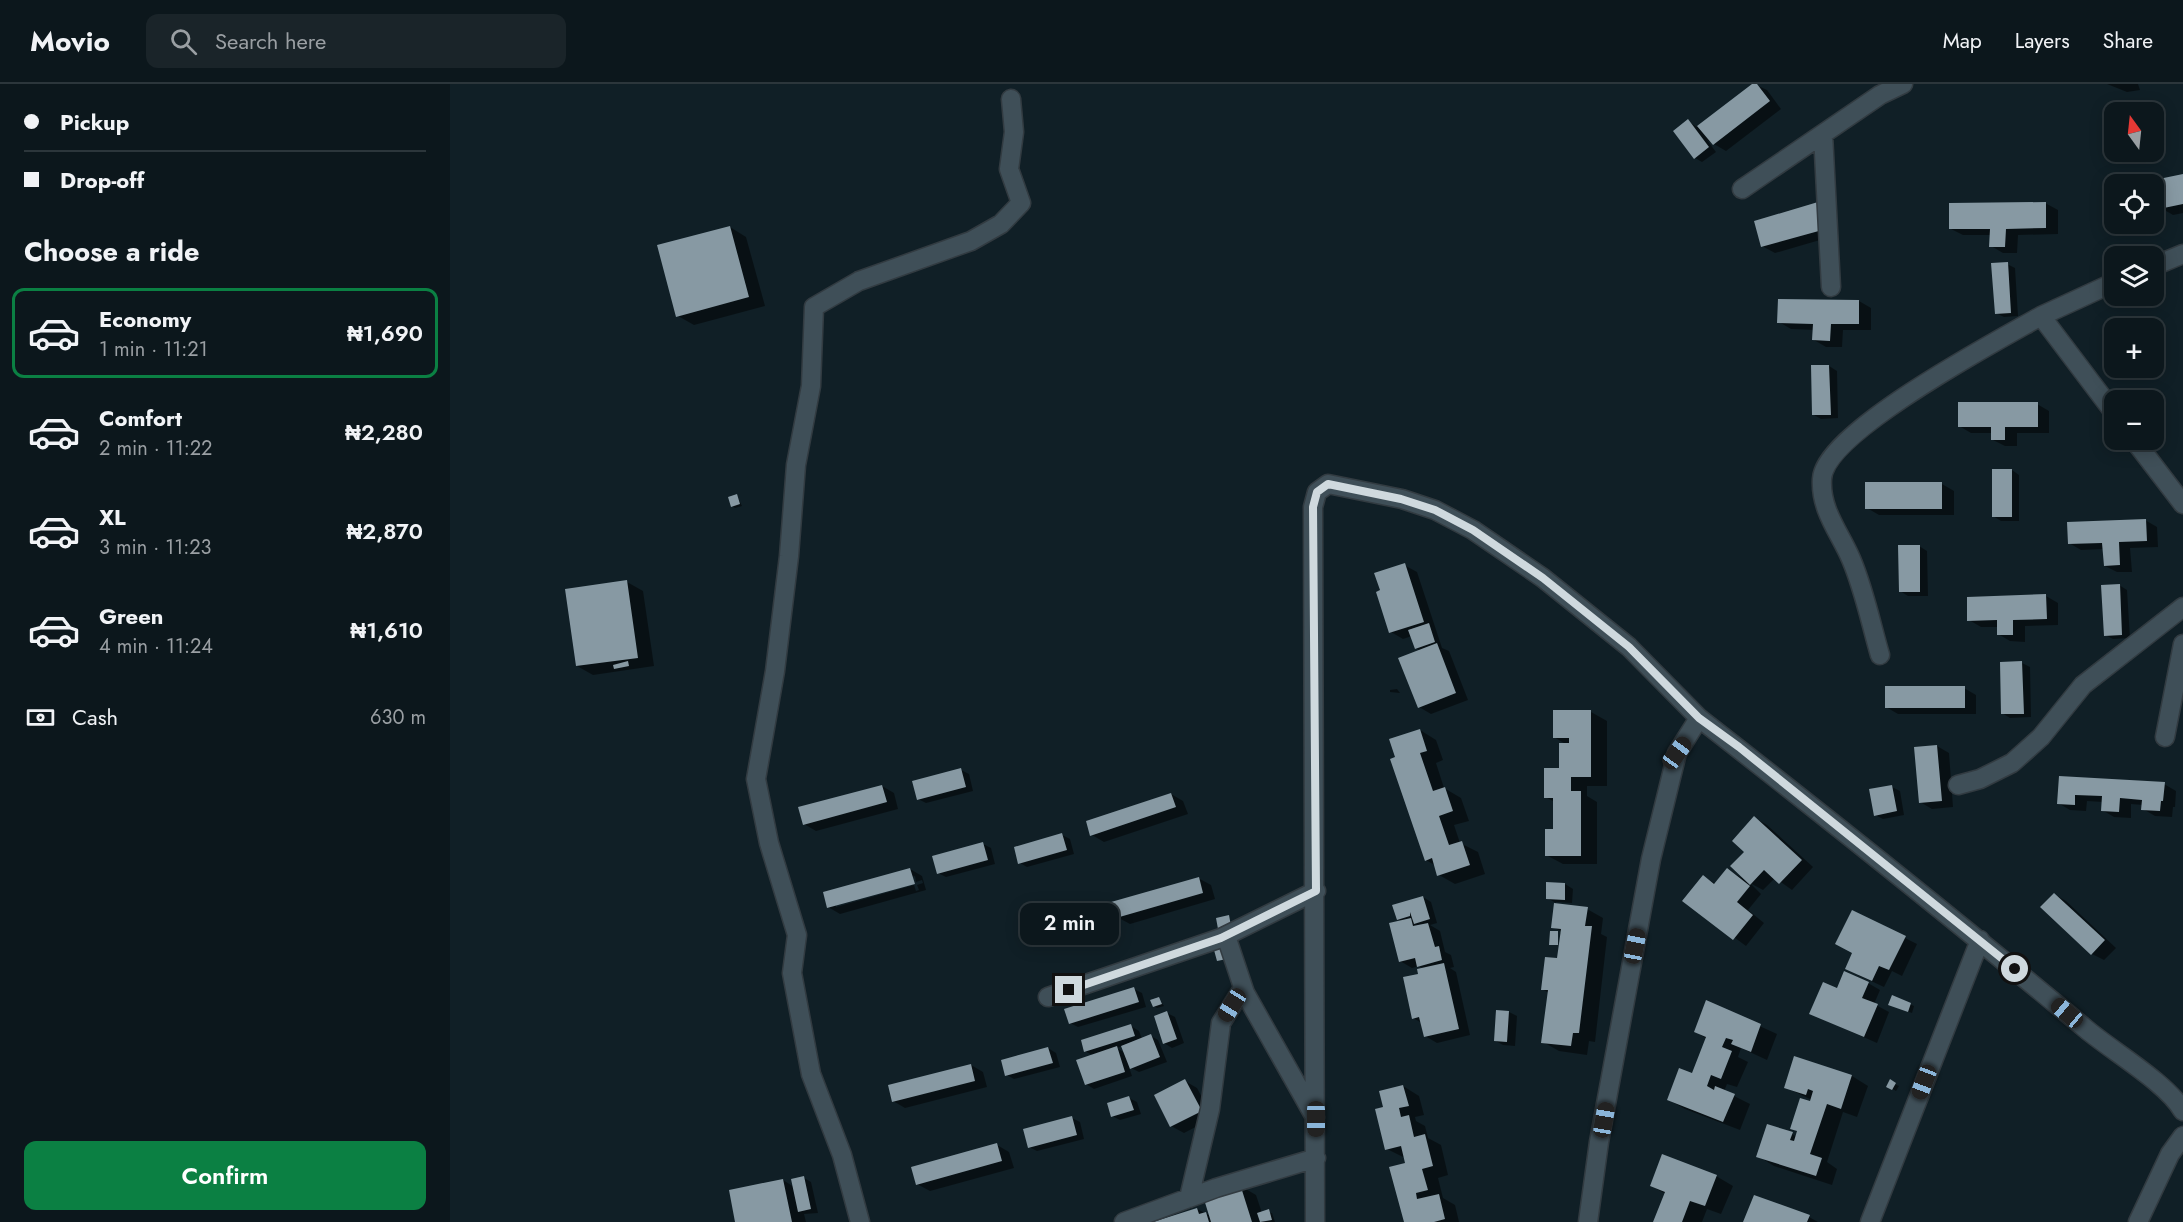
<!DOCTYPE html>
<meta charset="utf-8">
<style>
:root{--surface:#0c171c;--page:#1a2429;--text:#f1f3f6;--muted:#9a9fa3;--line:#2c363b;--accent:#0b8043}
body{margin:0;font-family:Jost,sans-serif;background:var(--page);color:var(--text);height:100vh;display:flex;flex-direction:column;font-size:22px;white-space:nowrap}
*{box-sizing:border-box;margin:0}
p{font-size:20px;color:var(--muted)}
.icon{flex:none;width:33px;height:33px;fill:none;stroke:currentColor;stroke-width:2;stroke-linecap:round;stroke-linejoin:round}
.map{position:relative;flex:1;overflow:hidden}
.side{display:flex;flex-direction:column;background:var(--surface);width:450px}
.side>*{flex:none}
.guide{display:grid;align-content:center;height:132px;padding:0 24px;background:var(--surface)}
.needle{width:39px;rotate:345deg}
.fabs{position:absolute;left:1654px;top:18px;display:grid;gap:12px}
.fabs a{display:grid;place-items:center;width:60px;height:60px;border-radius:12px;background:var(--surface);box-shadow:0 3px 15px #0003,0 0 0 2px var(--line);font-size:30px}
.end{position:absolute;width:27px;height:27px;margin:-14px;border:8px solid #cfd9de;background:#111;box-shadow:0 0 0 3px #111}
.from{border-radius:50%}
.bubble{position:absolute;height:42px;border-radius:12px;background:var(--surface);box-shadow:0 3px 15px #0003,0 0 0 2px var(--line);font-size:20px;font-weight:600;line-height:42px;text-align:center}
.car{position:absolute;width:18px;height:36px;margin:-18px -9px;border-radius:8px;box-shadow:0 0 4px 2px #0007;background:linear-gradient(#222 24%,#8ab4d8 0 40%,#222 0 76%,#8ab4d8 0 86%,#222 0)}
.guide b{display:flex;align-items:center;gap:21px;height:57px;font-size:22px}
.guide b+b{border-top:2px solid var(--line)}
.guide i{width:15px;height:15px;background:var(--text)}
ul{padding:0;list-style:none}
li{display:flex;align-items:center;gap:18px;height:90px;margin:0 12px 9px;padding:0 12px;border:3px solid transparent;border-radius:12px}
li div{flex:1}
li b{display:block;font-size:22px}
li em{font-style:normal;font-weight:600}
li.current{border-color:var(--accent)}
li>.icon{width:54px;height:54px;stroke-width:1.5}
h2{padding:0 24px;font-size:27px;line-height:72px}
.pay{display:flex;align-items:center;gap:15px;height:66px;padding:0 24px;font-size:22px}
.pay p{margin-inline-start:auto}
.primary-button{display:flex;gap:12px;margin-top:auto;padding:12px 24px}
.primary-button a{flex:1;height:69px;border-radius:12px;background:var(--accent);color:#fff;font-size:24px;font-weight:600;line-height:69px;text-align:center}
header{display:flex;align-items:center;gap:36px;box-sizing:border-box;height:84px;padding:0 30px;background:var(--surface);border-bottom:2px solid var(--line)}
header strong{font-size:28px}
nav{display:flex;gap:33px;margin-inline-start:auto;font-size:21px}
.search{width:420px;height:54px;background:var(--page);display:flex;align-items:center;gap:15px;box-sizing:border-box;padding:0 21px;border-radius:12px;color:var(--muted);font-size:22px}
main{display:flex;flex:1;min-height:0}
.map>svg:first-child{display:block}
.shadow{fill:#0007;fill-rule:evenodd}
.building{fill:#8799a3}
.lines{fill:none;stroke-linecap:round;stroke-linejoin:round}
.minor-casing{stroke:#323b41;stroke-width:21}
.minor{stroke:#3f4f58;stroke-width:18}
.route{stroke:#cfd9de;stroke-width:8}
</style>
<header>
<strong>Movio</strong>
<div class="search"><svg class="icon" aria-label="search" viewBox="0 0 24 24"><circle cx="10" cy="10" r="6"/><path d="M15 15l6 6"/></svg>Search here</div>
<nav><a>Map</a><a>Layers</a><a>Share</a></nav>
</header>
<main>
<section class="side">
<div class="guide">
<b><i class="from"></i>Pickup</b>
<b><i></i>Drop-off</b>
</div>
<h2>Choose a ride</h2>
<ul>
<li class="current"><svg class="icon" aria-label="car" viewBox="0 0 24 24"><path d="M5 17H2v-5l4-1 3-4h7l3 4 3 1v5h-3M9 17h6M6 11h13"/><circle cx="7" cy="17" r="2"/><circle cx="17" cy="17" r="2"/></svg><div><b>Economy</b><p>1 min · 11:21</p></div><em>₦1,690</em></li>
<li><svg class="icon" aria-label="car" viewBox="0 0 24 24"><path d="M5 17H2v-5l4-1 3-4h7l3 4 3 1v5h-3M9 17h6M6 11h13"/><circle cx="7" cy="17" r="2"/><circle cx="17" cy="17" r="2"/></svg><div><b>Comfort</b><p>2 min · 11:22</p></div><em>₦2,280</em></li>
<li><svg class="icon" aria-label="car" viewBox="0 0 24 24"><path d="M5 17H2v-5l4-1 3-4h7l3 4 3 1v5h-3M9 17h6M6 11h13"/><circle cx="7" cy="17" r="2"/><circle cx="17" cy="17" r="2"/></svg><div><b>XL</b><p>3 min · 11:23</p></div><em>₦2,870</em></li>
<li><svg class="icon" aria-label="car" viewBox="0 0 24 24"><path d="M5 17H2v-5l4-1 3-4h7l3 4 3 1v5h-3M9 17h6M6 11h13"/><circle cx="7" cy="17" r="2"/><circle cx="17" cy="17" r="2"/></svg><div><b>Green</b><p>4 min · 11:24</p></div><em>₦1,610</em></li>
</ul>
<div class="pay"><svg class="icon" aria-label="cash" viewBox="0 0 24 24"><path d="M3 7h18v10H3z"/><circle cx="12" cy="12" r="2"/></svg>Cash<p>630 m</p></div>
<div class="primary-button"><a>Confirm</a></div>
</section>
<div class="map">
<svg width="1733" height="1138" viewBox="0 0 1733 1138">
<rect width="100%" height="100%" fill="#101f26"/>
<path class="shadow" d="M1304,0L1317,6L1331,25L1276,67L1257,56L1266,68L1252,78L1245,74L1238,37L1247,43Z
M1657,0H1688L1690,6L1677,8Z
M1733,92V129L1723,131L1711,124Z
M1595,119L1608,126V150L1568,151L1567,169H1553L1541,162V151H1513L1501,145Z
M1380,127L1387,151L1325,169L1312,162Z
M280,143L296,153L315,222L244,241L228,232Z
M1557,180L1565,184L1568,232L1554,233L1546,229Z
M1329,217H1409L1421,224V246H1393L1392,263H1376L1364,256V246L1341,245L1329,238Z
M1379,282L1387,287L1388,334L1371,335L1364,331Z
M1587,320L1599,327V349H1567V362H1555L1543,356V349H1521L1509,342Z
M1562,386L1569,391V437H1551L1543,432Z
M1417,400H1492L1504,407V431H1429L1417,424Z
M287,412L292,422L285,424L282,422Z
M1695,436L1707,443L1708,463L1680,464L1682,488H1667L1655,482L1654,465L1631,466L1619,459Z
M1469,462L1477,467L1478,512H1458L1450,507Z
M954,481L967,488L992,564L999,567L1018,616L981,630L969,623L971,567L966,564L962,552L953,555L941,548Z
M177,498L193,507L204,582L143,591L127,582Z
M1669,501L1677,506L1680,554L1663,555L1655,551Z
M1596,512L1608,519V541L1575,542V558L1560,557L1548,550V543H1531L1519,536Z
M1551,579H1572L1580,583L1581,633L1560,634L1552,629Z
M1514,604L1526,611V630H1448L1436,623Z
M947,605L950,609L940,608V606Z
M1141,628L1157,637V702H1137V712L1147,718V780H1113L1096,771L1104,746L1105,718L1095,713L1110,686L1117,661L1104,653Z
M970,646L986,656L993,676L986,679L994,704L1011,714L1019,737L1004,741L1010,759L1028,768L1035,790L1005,800L989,791L986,782L976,776L947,674Z
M1487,662L1499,669L1503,723L1482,725L1470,718Z
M511,686L519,690L523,707L476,719L468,715Z
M1610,694L1714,700L1726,707L1725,723H1723L1722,733L1705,732L1693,725V721L1681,720V734L1664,733L1652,726L1653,718L1637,717L1636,727L1620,726L1608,719Z
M432,702L444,709L448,725L366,747L354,740Z
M1442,703L1450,707L1454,731L1433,735L1425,731Z
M721,710L733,717L738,730L654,758L642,751Z
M1305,734L1317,741L1363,783L1342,806L1325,794L1313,806L1300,799L1311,810L1298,826L1314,839L1296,862L1235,817L1254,793L1266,800L1278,786L1296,796V768Z
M612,751L620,755L624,770L577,783L570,779Z
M533,760L541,764L545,780L496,793L488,789Z
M460,785L472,792L476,806L390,830L378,823ZM465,792L466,798L472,796L473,799L467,801L469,806L466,807L464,801L386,823V820Z
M748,794L761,801L765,815L680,840L667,833Z
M1115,800L1123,805L1122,819L1106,818V821L1137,825L1153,834L1151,850L1157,853L1145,958L1139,957L1137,971L1109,967L1093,958L1099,909L1092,905L1109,876L1110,849H1114L1103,843L1106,819L1097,814Z
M1604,810L1616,817L1666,864L1654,876L1642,870Z
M973,813L981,818L987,839L980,841L990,847L995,868L1001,871L1004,883L1000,884L1006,888L1020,951L987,959L975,952L972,939L963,934L970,891L974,885L969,882L962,884L950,877L952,837L948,835Z
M637,824L645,829L648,842L600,856L592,851Z
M1455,854L1467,860L1452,892L1442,887L1434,903L1408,891Z
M1418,899L1430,906L1424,920L1439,928L1427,959L1361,930L1388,906Z
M684,905L692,909L696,923L628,943L620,939Z
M1443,913L1464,922L1462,929L1443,922Z
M709,915L714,922L707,924L704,922Z
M1257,918L1327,950L1317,976L1291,964L1288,973L1298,978L1287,1003L1277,1000L1274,1007L1300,1020L1290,1046L1235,1025L1219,1016L1243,991L1257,955L1246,948Z
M1059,928L1067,932L1065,962L1053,961L1046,957Z
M717,929L725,933L734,959L722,964L714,959Z
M681,942L689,947L692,955L701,952L708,956L717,978L689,988L679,983L682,992L644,1005L636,1000L644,972L635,967ZM672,962L675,969L667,964Z
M598,964L606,969L610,983L564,995L557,991Z
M1345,974L1402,992L1418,1002L1407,1033L1393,1028L1377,1078L1387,1085L1382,1101L1324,1082L1308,1072L1342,1050L1347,1053L1349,1048L1342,1045L1361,1019L1362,1016L1335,1003Z
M521,981L533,988L537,1003L455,1024L443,1017Z
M735,997L747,1004L763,1034L734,1049L721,1042Z
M1440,998L1449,1002L1446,1007L1438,1002Z
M953,1002L969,1012L974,1031L965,1033L966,1037L975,1042L978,1054L991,1061L998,1091L988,1094L993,1114L1005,1121L1009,1138H955L957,1080L955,1074L937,1065L934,1024Z
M679,1014L687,1018L691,1030L670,1036L662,1032Z
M622,1034L630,1038L634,1055L587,1067L579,1063Z
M547,1061L559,1068L564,1084L480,1107L467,1100Z
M1266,1092L1283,1102L1271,1130L1257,1125L1252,1138H1205L1216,1110L1201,1102Z
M354,1094L361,1098L368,1129L354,1130L356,1138H287L333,1096L344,1103Z
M789,1101L806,1111L812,1129H822L825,1138H706L747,1125L761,1132Z
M1359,1133L1368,1138H1295Z"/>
<path class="building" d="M1302,0H1307L1320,17L1263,61L1247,42Z
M1238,35L1259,63L1244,75L1223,47Z
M1733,90V120L1709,125L1704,96Z
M1368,118L1376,145L1311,163L1304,137Z
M1596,118V144L1556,145L1555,163H1539L1540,145H1499V119Z
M280,142L299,213L226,233L207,161Z
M1558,178L1561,229L1545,230L1541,179Z
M1328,215L1409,216V240H1381L1380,257L1362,256L1363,240L1327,239Z
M1361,281H1379L1381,331H1362Z
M1508,318H1588V343H1555V356H1541V343H1508Z
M1542,385H1562V433H1542Z
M1415,398H1492V425H1415Z
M287,410L290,420L281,423L278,413Z
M1696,435L1697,457L1669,458L1670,481L1654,482L1652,459L1618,460L1617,438Z
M1448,461H1470V508H1449Z
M955,479L974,538L939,549L926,508L930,506L924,489Z
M177,496L188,574L126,582L115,505Z
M1670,500L1672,551L1654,552L1651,501Z
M1596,510L1597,535L1563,536V551H1547V536L1517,537V513Z
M979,539L985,558L965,565L958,546Z
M987,559L1006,609L968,624L948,574Z
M178,577L179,582L164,585L163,581Z
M1572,577L1574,630H1551L1550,578Z
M1435,602H1515V624H1435Z
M1103,626H1141V693H1121V707H1131V772H1095V745H1103V714H1094V684H1109V659H1119V654H1103Z
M970,645L977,667L970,669L983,707L995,703L1003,727L989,732L999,761L1012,757L1020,781L987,792L982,774L975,777L940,675L945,673L939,655Z
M1487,661L1492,717L1469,719L1464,663Z
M511,684L516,703L467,716L462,697Z
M1609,692L1715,698L1713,717H1711L1710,727L1691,726L1692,716L1670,714L1669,728L1651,727L1652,712L1625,711V721L1607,720Z
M432,701L437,718L353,741L348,723Z
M1442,701L1447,727L1424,732L1419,705Z
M721,709L726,723L640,752L636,737Z
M1304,732L1352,776L1329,800L1314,786L1300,801L1280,782L1294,768L1282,757Z
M612,749L617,766L568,780L564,763Z
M533,758L538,776L487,790L482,772Z
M460,784L465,800L377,824L373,808Z
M1277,784L1300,802L1287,818L1303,831L1283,856L1232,817L1253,791L1264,800Z
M749,793L753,809L666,834L661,818Z
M1096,798L1115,799V816L1096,815Z
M1604,809L1655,856L1641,871L1590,823Z
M973,812L980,835L964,840L960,828V832L947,836L942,821Z
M1104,819L1138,823L1135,842H1142L1129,949H1123L1121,962L1091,959L1098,906H1091L1095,873L1107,874L1111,845L1101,844Z
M637,823L641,838L591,852L587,837Z
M1402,826L1456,852L1439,886L1429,882L1422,897L1395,885L1402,869L1385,860Z
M779,831L781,842L768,845L766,834Z
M961,834L963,842L978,839L985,863L989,862L992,876L967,883L965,874L949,878L939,839Z
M1100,847H1108V861H1099Z
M774,864L777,875L767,877L764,866Z
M994,879L1009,945L974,953L969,933L962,935L953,893L968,890L967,885Z
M1394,887L1419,898L1412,914L1428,920L1414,953L1359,930L1373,898L1387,904Z
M684,903L689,918L619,940L614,925Z
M1442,911L1461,919L1458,928L1438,921Z
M709,913L712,920L703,923L700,916Z
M1256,916L1311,940L1301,968L1281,960L1283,956L1276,954L1272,963L1282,967L1271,995L1261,991L1257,1002L1264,1006L1265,1002L1285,1010L1273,1038L1217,1016L1229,984L1242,989L1256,953L1244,948Z
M1046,926L1059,927L1057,958L1044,957Z
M717,927L727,955L713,960L704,932Z
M681,940L685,952L634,968L631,956Z
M701,950L710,973L680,985L671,962Z
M667,962L675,988L635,1001L626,976Z
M598,963L603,979L555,992L551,976Z
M1344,972L1402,991L1391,1025L1377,1020L1360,1070L1372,1074L1366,1092L1306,1073L1317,1040L1343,1048L1340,1056L1344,1057L1347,1047L1340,1045L1350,1014L1360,1017L1363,1007L1358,1005L1356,1011L1334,1004Z
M521,980L525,997L442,1018L438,1001Z
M735,995L752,1027L720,1043L704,1011Z
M1440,995L1446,999L1442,1006L1436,1003Z
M953,1001L959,1022L949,1024L951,1033L959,1031L964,1053L975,1050L983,1082L972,1085L978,1106L966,1109L967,1115L989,1110L995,1135L984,1138H954L939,1083L955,1079L951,1062L935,1066L925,1025L933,1023L929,1007Z
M679,1012L684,1026L661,1033L657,1019Z
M622,1032L627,1051L578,1064L573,1045Z
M547,1059L552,1077L466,1101L461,1083Z
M1212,1070L1267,1091L1255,1122L1240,1117L1232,1138H1203L1215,1108L1200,1102Z
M354,1092L361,1125L348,1128L341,1095Z
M333,1095L342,1138H285L279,1106Z
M790,1100L802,1138H761L753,1112Z
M1304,1111L1360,1131L1357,1138H1293Z
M747,1124L749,1130L756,1128L759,1138H703Z
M819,1125L822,1136L810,1138L807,1129Z"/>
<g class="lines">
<g class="minor-casing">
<path id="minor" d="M1373,50L1381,203
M1292,105L1430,11L1453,0
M1704,182L1733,170
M1665,198L1591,232L1665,330
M1684,356L1733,420
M1430,571C1421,540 1414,505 1401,475C1390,449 1370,426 1372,395C1374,348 1549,256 1591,232
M1715,653L1733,560
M1508,701L1530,695L1562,679L1591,653L1633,601L1733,523
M776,852L795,909L865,1033
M598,913L771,854L866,807
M739,1114L760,1025L771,939L793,904
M410,1138L392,1071L361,990L342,889L347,851L319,759L306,695L325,587L339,472L346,381L361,302L364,223L409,197L521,157L551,140L571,119L559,85L564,48L561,15
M674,1138L766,1104L866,1074
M865,1138L863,423L867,408L878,400L952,415L985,426L1023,446L1093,494L1179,563L1249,634
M1138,1138L1149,1058L1201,775L1227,669L1249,634C1380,736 1509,839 1636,945C1662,967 1717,999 1733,1027
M1420,1138L1530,856
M1688,1138L1720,1070L1733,1052"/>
</g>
<use href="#minor" class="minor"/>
</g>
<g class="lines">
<path class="route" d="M619,906L771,854L866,807L863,423L867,408L878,400L951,415L985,426L1023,446L1093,494L1179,563L1249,634L1289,663L1565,885"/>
</g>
</svg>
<div class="fabs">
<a><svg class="needle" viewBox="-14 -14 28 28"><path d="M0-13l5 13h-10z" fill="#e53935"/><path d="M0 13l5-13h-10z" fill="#9a9fa3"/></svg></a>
<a><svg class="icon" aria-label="locate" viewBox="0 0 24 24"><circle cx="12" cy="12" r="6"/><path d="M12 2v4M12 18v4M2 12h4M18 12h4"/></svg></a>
<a><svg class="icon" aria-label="layers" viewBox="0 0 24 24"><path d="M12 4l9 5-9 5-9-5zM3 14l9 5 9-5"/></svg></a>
<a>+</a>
<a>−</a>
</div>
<i class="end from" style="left:1565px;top:885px"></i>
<i class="end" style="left:619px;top:906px"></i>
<div class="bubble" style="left:570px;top:819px;width:99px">2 min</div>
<i class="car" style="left:1227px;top:669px;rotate:36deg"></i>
<i class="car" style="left:1185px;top:862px;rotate:11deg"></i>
<i class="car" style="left:782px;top:921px;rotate:212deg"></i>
<i class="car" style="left:1617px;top:929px;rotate:310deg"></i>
<i class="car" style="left:1474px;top:998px;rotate:201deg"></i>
<i class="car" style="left:866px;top:1035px;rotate:180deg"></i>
<i class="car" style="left:1154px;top:1036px;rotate:10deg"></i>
</div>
</main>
